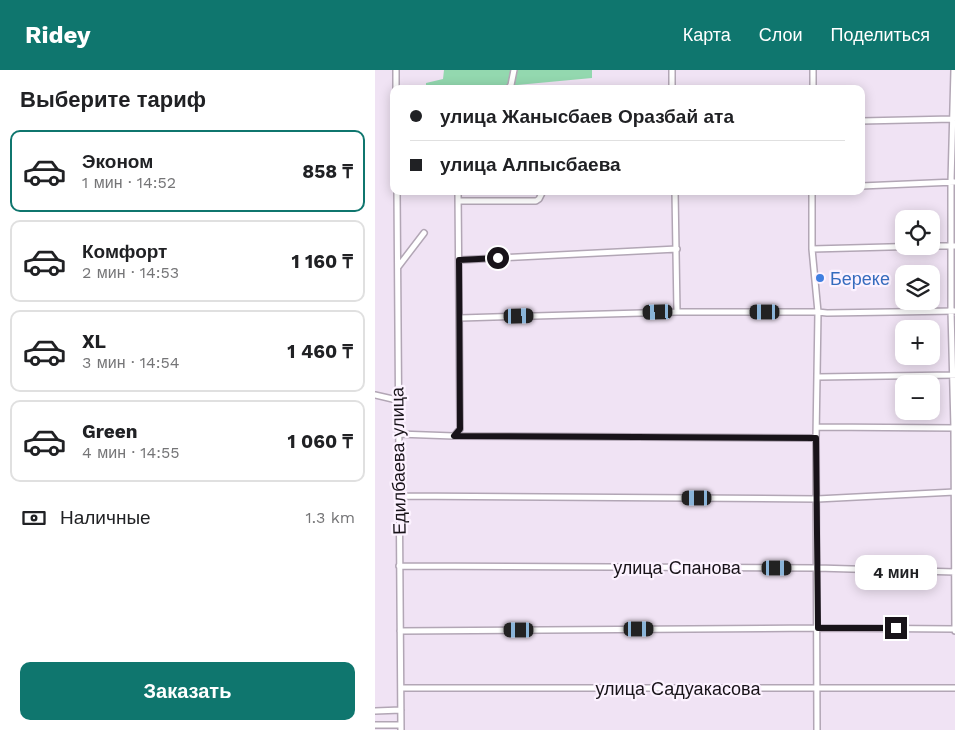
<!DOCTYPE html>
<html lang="ru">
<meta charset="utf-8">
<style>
:root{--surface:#fff;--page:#f2f2f2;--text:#202124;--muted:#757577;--line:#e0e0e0;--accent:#0f766e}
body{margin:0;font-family:"Work Sans",sans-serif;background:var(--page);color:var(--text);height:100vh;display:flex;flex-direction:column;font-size:19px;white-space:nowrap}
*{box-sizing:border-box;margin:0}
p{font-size:16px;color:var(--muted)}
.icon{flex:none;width:28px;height:28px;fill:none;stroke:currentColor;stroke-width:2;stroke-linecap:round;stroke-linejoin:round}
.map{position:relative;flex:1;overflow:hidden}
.panel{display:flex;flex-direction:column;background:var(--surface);width:375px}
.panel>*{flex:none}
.top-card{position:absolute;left:15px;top:15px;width:475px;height:110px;border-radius:10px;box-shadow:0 2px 12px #0003;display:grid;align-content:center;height:110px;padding:0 20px;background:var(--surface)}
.controls{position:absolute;left:520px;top:140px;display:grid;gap:10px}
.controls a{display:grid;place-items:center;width:45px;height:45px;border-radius:10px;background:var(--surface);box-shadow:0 2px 12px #0003;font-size:25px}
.end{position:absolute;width:22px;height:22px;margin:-11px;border:6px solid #181319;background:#fff;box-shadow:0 0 0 2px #fff}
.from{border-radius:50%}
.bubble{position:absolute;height:35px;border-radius:10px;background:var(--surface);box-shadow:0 2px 12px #0003;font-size:16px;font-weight:700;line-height:35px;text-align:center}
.car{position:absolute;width:15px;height:30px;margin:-15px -8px;border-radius:6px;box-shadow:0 0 4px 1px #0007;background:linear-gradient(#222 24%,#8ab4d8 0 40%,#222 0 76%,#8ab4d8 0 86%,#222 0)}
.top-card b{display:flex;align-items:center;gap:18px;height:48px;font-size:19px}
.top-card b+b{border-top:1px solid var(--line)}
.top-card i{width:12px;height:12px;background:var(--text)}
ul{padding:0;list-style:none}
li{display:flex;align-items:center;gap:15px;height:82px;margin:0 10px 8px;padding:0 10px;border:2px solid var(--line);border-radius:10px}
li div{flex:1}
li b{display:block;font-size:19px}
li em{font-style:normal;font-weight:700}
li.on{border-color:var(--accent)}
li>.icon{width:45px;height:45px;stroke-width:1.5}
h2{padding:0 20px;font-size:22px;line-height:60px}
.pay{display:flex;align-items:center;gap:12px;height:55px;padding:0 20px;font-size:19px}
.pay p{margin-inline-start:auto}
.primary-button{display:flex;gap:10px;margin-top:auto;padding:10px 20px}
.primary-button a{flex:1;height:58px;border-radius:10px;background:var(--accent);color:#fff;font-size:20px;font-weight:700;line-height:58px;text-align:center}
header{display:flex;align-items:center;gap:30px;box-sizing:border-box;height:70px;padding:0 25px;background:var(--accent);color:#fff}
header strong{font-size:24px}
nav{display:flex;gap:28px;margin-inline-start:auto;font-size:18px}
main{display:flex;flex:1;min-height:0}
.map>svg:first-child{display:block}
.green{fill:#93d8af}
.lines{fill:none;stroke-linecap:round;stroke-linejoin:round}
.minor-casing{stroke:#b2a6b5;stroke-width:8}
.minor{stroke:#fff;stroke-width:5}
.route{stroke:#181319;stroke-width:6}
.shop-dot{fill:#3f7fe0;stroke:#fcf2ff;stroke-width:2}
.labels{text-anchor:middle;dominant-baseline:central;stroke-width:4.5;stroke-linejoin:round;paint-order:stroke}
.shop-label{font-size:18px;fill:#366cbe;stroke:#fcf2ff;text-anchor:start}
.street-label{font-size:18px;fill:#181319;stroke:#fcf2ff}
</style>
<header>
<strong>Ridey</strong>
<nav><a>Карта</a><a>Слои</a><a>Поделиться</a></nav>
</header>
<main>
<section class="panel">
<h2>Выберите тариф</h2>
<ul>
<li class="on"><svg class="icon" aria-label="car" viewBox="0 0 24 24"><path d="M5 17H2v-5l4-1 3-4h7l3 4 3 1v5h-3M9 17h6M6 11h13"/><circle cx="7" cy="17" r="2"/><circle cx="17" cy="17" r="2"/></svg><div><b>Эконом</b><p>1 мин · 14:52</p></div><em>858 ₸</em></li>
<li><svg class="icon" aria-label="car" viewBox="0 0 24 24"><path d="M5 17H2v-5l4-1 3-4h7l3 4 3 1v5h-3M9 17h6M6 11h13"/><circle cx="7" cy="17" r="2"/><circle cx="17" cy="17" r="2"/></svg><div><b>Комфорт</b><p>2 мин · 14:53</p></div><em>1 160 ₸</em></li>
<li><svg class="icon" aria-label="car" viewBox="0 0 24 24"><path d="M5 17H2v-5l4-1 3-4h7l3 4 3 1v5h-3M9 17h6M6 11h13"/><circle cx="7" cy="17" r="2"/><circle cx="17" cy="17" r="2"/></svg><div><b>XL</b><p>3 мин · 14:54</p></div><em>1 460 ₸</em></li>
<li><svg class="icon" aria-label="car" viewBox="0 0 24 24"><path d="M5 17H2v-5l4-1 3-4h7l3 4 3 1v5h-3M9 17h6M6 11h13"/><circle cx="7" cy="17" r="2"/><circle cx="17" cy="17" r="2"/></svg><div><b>Green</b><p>4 мин · 14:55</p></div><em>1 060 ₸</em></li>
</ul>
<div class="pay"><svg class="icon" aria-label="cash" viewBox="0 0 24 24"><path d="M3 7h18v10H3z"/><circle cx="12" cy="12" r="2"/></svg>Наличные<p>1.3 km</p></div>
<div class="primary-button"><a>Заказать</a></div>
</section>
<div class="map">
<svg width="580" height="660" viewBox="0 0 580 660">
<rect width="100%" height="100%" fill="#f0e3f4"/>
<path class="green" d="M69,0H217V8L142,15L141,19H51V13L68,9Z"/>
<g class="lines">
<g class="minor-casing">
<path id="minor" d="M21,0V19
M297,0V19
M579,0L576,112V241L579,358L580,561
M133,19L136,15L139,0
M438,19V0
M486,51L578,49
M486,116L580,112
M22,121L26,660
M300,121L302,242
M437,121V179L443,242L452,243L580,241
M83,131H161L164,129L168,121
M556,176H580
M437,179L552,176
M84,190L302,179
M23,197L49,163
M85,248L302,242H443L441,368L442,660
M443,307L580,305
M0,325L22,330
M442,357L580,358
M23,364L79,366L85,359L83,121
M79,366L441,368
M24,426L442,429L580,422
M24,496L442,498L580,502
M25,561L443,558L580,559
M26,618H580
M0,641L26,640
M0,655H26"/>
</g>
<use href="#minor" class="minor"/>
</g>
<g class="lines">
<path class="route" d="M123,188L84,190L85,359L79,366L441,368L443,558H521"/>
</g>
<circle class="shop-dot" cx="445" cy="208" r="5"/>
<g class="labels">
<g class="shop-label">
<text x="455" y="208">Береке</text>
</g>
<g class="street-label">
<text transform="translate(23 391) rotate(-91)">Едилбаева улица</text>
<text x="302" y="497">улица Спанова</text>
<text x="303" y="618">улица Садуакасова</text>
</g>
</g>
</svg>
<div class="controls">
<a><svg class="icon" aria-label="locate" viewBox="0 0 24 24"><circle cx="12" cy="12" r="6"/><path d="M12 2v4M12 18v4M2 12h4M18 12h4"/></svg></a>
<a><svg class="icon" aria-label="layers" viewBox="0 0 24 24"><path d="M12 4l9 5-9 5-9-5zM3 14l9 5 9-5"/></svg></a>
<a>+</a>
<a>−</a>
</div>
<i class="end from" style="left:123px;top:188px"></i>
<i class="end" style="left:521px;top:558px"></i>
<div class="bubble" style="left:480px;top:485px;width:82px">4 мин</div>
<i class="car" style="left:283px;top:242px;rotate:268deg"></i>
<i class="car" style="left:390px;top:242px;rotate:270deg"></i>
<i class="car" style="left:144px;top:246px;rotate:89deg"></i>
<i class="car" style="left:322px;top:428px;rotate:270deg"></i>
<i class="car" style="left:402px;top:498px;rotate:90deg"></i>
<i class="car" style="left:264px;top:559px;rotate:90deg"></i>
<i class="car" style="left:144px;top:560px;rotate:270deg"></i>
<div class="top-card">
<b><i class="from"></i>улица Жанысбаев Оразбай ата</b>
<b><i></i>улица Алпысбаева</b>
</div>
</div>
</main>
